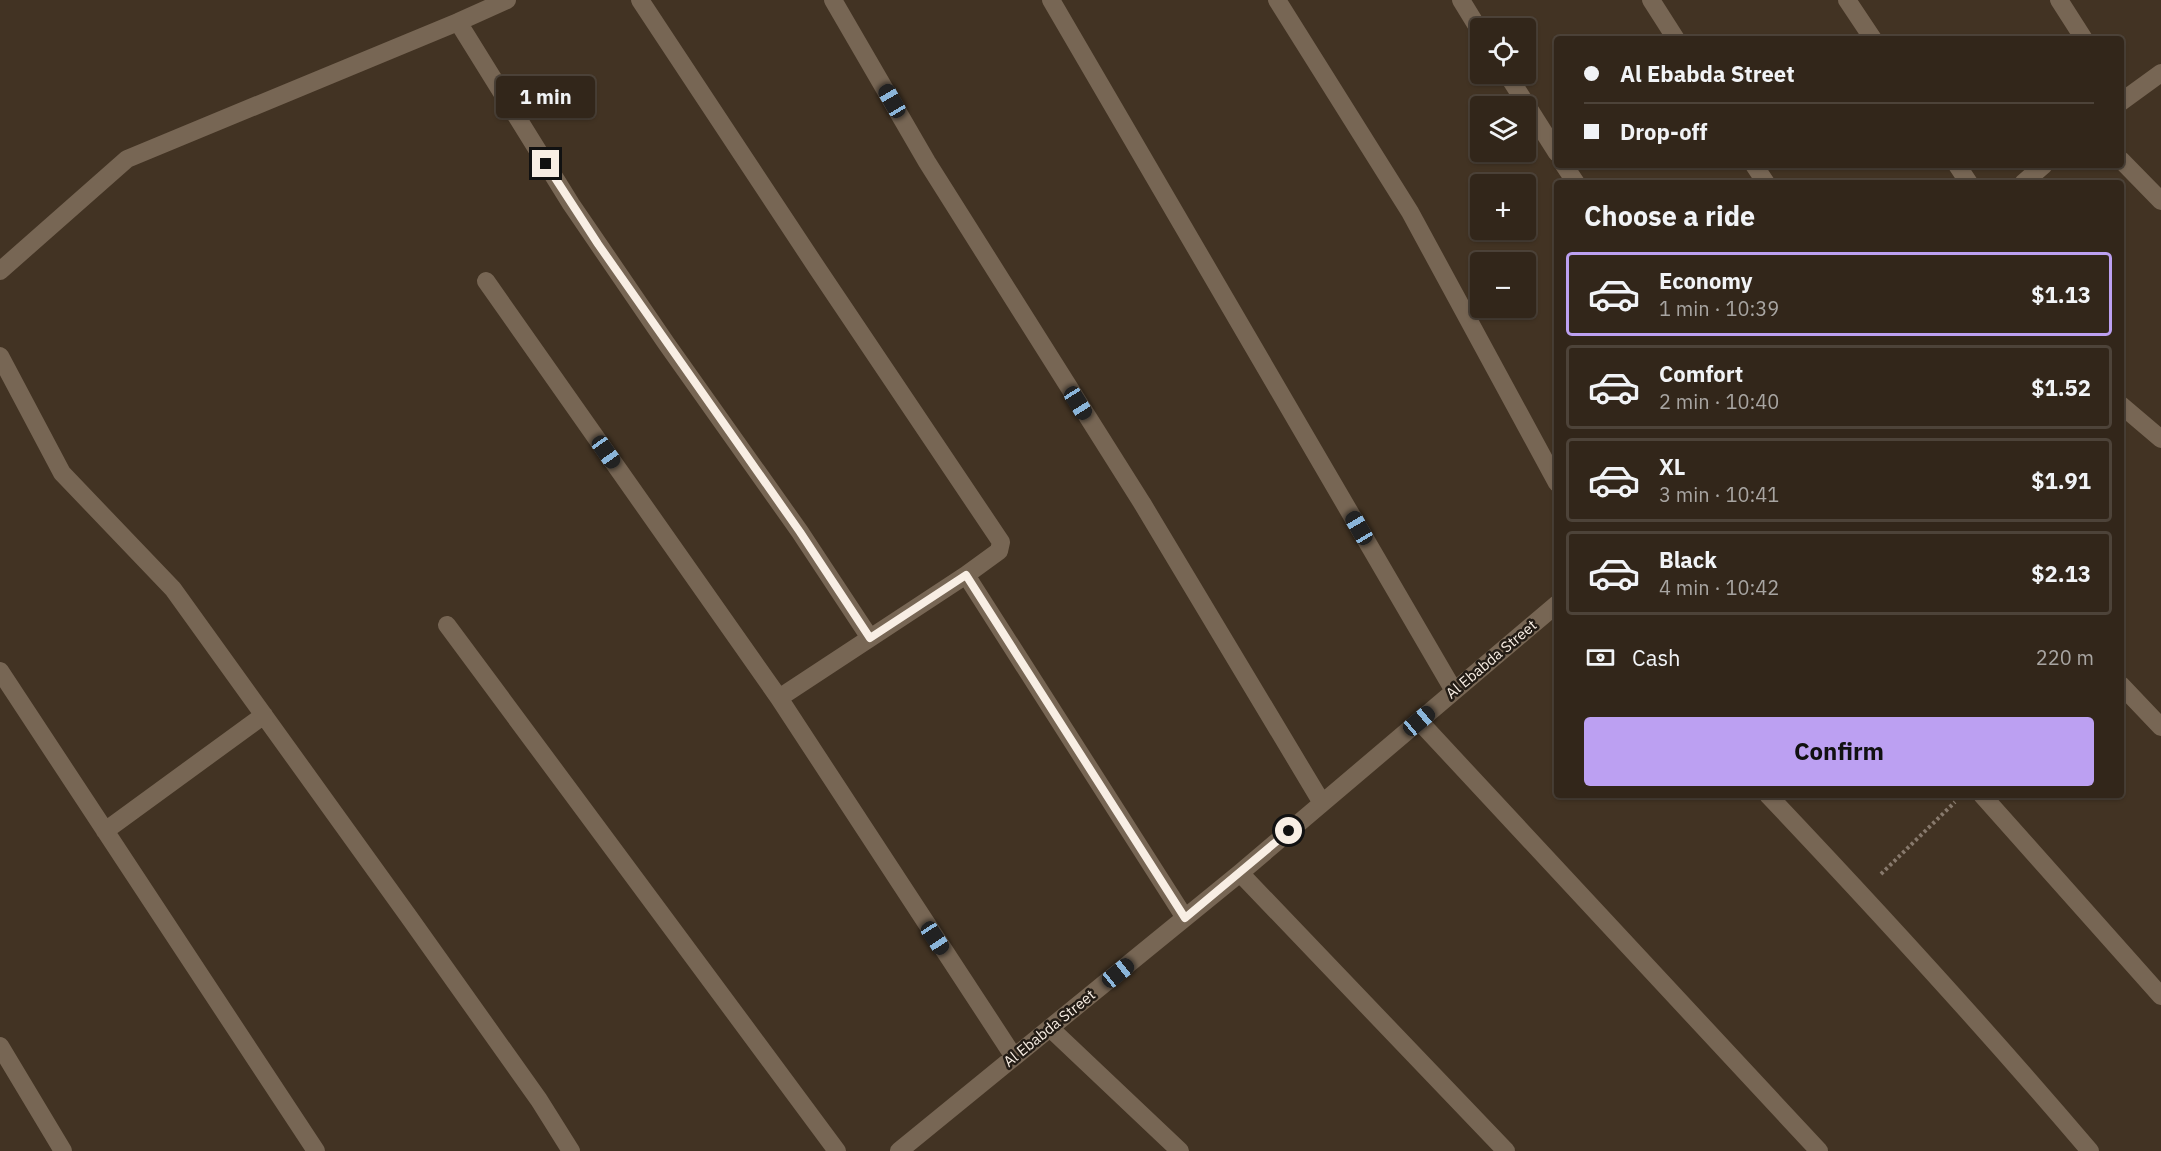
<!DOCTYPE html>
<meta charset="utf-8">
<style>
:root{--surface:#32261a;--page:#3d3227;--text:#f1f3f6;--muted:#a8a5a2;--line:#4d4339;--accent:#bca0f2}
body{margin:0;font-family:"IBM Plex Sans",sans-serif;background:var(--page);color:var(--text);height:100vh;display:flex;flex-direction:column;font-size:22px;white-space:nowrap}
*{box-sizing:border-box;margin:0}
p{font-size:20px;color:var(--muted)}
.icon{flex:none;width:33px;height:33px;fill:none;stroke:currentColor;stroke-width:2;stroke-linecap:round;stroke-linejoin:round}
.map{position:relative;flex:1;overflow:hidden}
.side{position:absolute;left:1554px;top:180px;width:570px;height:618px;display:flex;flex-direction:column;background:var(--surface);border-radius:6px;box-shadow:0 2px 4px #0004,0 0 0 2px var(--line)}
.side>*{flex:none}
.hud{position:absolute;left:1554px;top:36px;width:570px;height:132px;border-radius:6px;box-shadow:0 2px 4px #0004,0 0 0 2px var(--line);display:grid;align-content:center;height:132px;padding:0 30px;background:var(--surface)}
.controls{position:absolute;left:1470px;top:18px;display:grid;gap:12px}
.controls a{display:grid;place-items:center;width:66px;height:66px;border-radius:6px;background:var(--surface);box-shadow:0 2px 4px #0004,0 0 0 2px var(--line);font-size:30px}
.end{position:absolute;width:27px;height:27px;margin:-14px;border:8px solid #f8eee4;background:#111;box-shadow:0 0 0 3px #111}
.from{border-radius:50%}
.bubble{position:absolute;height:42px;border-radius:6px;background:var(--surface);box-shadow:0 2px 4px #0004,0 0 0 2px var(--line);font-size:20px;font-weight:700;line-height:42px;text-align:center}
.car{position:absolute;width:18px;height:36px;margin:-18px -9px;border-radius:8px;box-shadow:0 0 4px 2px #0007;background:linear-gradient(#222 24%,#8ab4d8 0 40%,#222 0 76%,#8ab4d8 0 86%,#222 0)}
.hud b{display:flex;align-items:center;gap:21px;height:57px;font-size:22px}
.hud b+b{border-top:2px solid var(--line)}
.hud i{width:15px;height:15px;background:var(--text)}
ul{padding:0;list-style:none}
li{display:flex;align-items:center;gap:18px;height:84px;margin:0 12px 9px;padding:0 18px;border:3px solid var(--line);border-radius:6px}
li div{flex:1}
li b{display:block;font-size:22px}
li em{font-style:normal;font-weight:700}
li.selected{border-color:var(--accent)}
li>.icon{width:54px;height:54px;stroke-width:1.5}
h2{padding:0 30px;font-size:27px;line-height:72px}
.pay{display:flex;align-items:center;gap:15px;height:66px;padding:0 30px;font-size:22px}
.pay p{margin-inline-start:auto}
.primary-button{display:flex;gap:12px;margin-top:auto;padding:12px 30px}
.primary-button a{flex:1;height:69px;border-radius:6px;background:var(--accent);color:#111;font-size:24px;font-weight:700;line-height:69px;text-align:center}
.map>svg:first-child{display:block}
.lines{fill:none;stroke-linecap:round;stroke-linejoin:round}
.path{stroke:#887a6d;stroke-width:4;stroke-dasharray:3 3;stroke-linecap:butt}
.minor{stroke:#776654;stroke-width:18}
.route{stroke:#f8eee4;stroke-width:8}
.labels{text-anchor:middle;dominant-baseline:central;stroke-width:5;stroke-linejoin:round;paint-order:stroke}
.street-label{font-size:15px;fill:#f8eee4;stroke:#231c15}
</style>
<div class="map">
<svg width="2161" height="1151" viewBox="0 0 2161 1151">
<rect width="100%" height="100%" fill="#423323"/>
<g class="lines">
<path class="path" d="M1881,874L1955,802"/>
<path class="minor" d="M640,0L817,268L1001,542L999,551L966,575L779,698
M833,0L927,162L1142,503L1322,803
M1051,0L1454,691
M1277,0L1410,212L1557,483
M1461,0L1480,31
M1651,0L1676,39
M1847,0L1873,39
M2059,0L2084,39
M458,22L571,204L666,343L800,532L870,638
M1507,74L1557,153
M2121,102L2161,73
M2121,160L2161,201
M1564,165L1576,183
M1754,165L1766,183
M1957,165L1969,183
M2023,183L2044,165
M0,271L127,159L458,22L507,0
M486,281L779,698L1014,1057
M0,356L62,473L173,589L409,917L539,1100L571,1151
M2121,405L2161,439
M966,575L1185,918
M447,625L837,1151
M0,671L316,1151
M2121,685L2161,727
M1419,721L1819,1151
M1768,795C1878,911 1986,1029 2090,1151
M1982,795L2161,996
M105,831L264,715
M1240,873L1506,1151
M1050,1028L1180,1151
M0,1046L63,1151
M899,1151L1240,873L1557,604"/>
</g>
<g class="lines">
<path class="route" d="M546,164L598,244L800,532L870,638L966,575L1185,918L1289,831"/>
</g>
<g class="labels">
<g class="street-label">
<text transform="translate(1491 659) rotate(-40)">Al Ebabda Street</text>
<text transform="translate(1049 1028) rotate(-39)">Al Ebabda Street</text>
</g>
</g>
</svg>
<div class="controls">
<a><svg class="icon" aria-label="locate" viewBox="0 0 24 24"><circle cx="12" cy="12" r="6"/><path d="M12 2v4M12 18v4M2 12h4M18 12h4"/></svg></a>
<a><svg class="icon" aria-label="layers" viewBox="0 0 24 24"><path d="M12 4l9 5-9 5-9-5zM3 14l9 5 9-5"/></svg></a>
<a>+</a>
<a>−</a>
</div>
<i class="end from" style="left:1289px;top:831px"></i>
<i class="end" style="left:546px;top:164px"></i>
<div class="bubble" style="left:496px;top:76px;width:99px">1 min</div>
<i class="car" style="left:892px;top:101px;rotate:330deg"></i>
<i class="car" style="left:1078px;top:403px;rotate:148deg"></i>
<i class="car" style="left:606px;top:452px;rotate:145deg"></i>
<i class="car" style="left:1359px;top:528px;rotate:330deg"></i>
<i class="car" style="left:1419px;top:721px;rotate:50deg"></i>
<i class="car" style="left:935px;top:938px;rotate:147deg"></i>
<i class="car" style="left:1118px;top:973px;rotate:51deg"></i>
<div class="hud">
<b><i class="from"></i>Al Ebabda Street</b>
<b><i></i>Drop-off</b>
</div>
<section class="side">
<h2>Choose a ride</h2>
<ul>
<li class="selected"><svg class="icon" aria-label="car" viewBox="0 0 24 24"><path d="M5 17H2v-5l4-1 3-4h7l3 4 3 1v5h-3M9 17h6M6 11h13"/><circle cx="7" cy="17" r="2"/><circle cx="17" cy="17" r="2"/></svg><div><b>Economy</b><p>1 min · 10:39</p></div><em>$1.13</em></li>
<li><svg class="icon" aria-label="car" viewBox="0 0 24 24"><path d="M5 17H2v-5l4-1 3-4h7l3 4 3 1v5h-3M9 17h6M6 11h13"/><circle cx="7" cy="17" r="2"/><circle cx="17" cy="17" r="2"/></svg><div><b>Comfort</b><p>2 min · 10:40</p></div><em>$1.52</em></li>
<li><svg class="icon" aria-label="car" viewBox="0 0 24 24"><path d="M5 17H2v-5l4-1 3-4h7l3 4 3 1v5h-3M9 17h6M6 11h13"/><circle cx="7" cy="17" r="2"/><circle cx="17" cy="17" r="2"/></svg><div><b>XL</b><p>3 min · 10:41</p></div><em>$1.91</em></li>
<li><svg class="icon" aria-label="car" viewBox="0 0 24 24"><path d="M5 17H2v-5l4-1 3-4h7l3 4 3 1v5h-3M9 17h6M6 11h13"/><circle cx="7" cy="17" r="2"/><circle cx="17" cy="17" r="2"/></svg><div><b>Black</b><p>4 min · 10:42</p></div><em>$2.13</em></li>
</ul>
<div class="pay"><svg class="icon" aria-label="cash" viewBox="0 0 24 24"><path d="M3 7h18v10H3z"/><circle cx="12" cy="12" r="2"/></svg>Cash<p>220 m</p></div>
<div class="primary-button"><a>Confirm</a></div>
</section>
</div>
